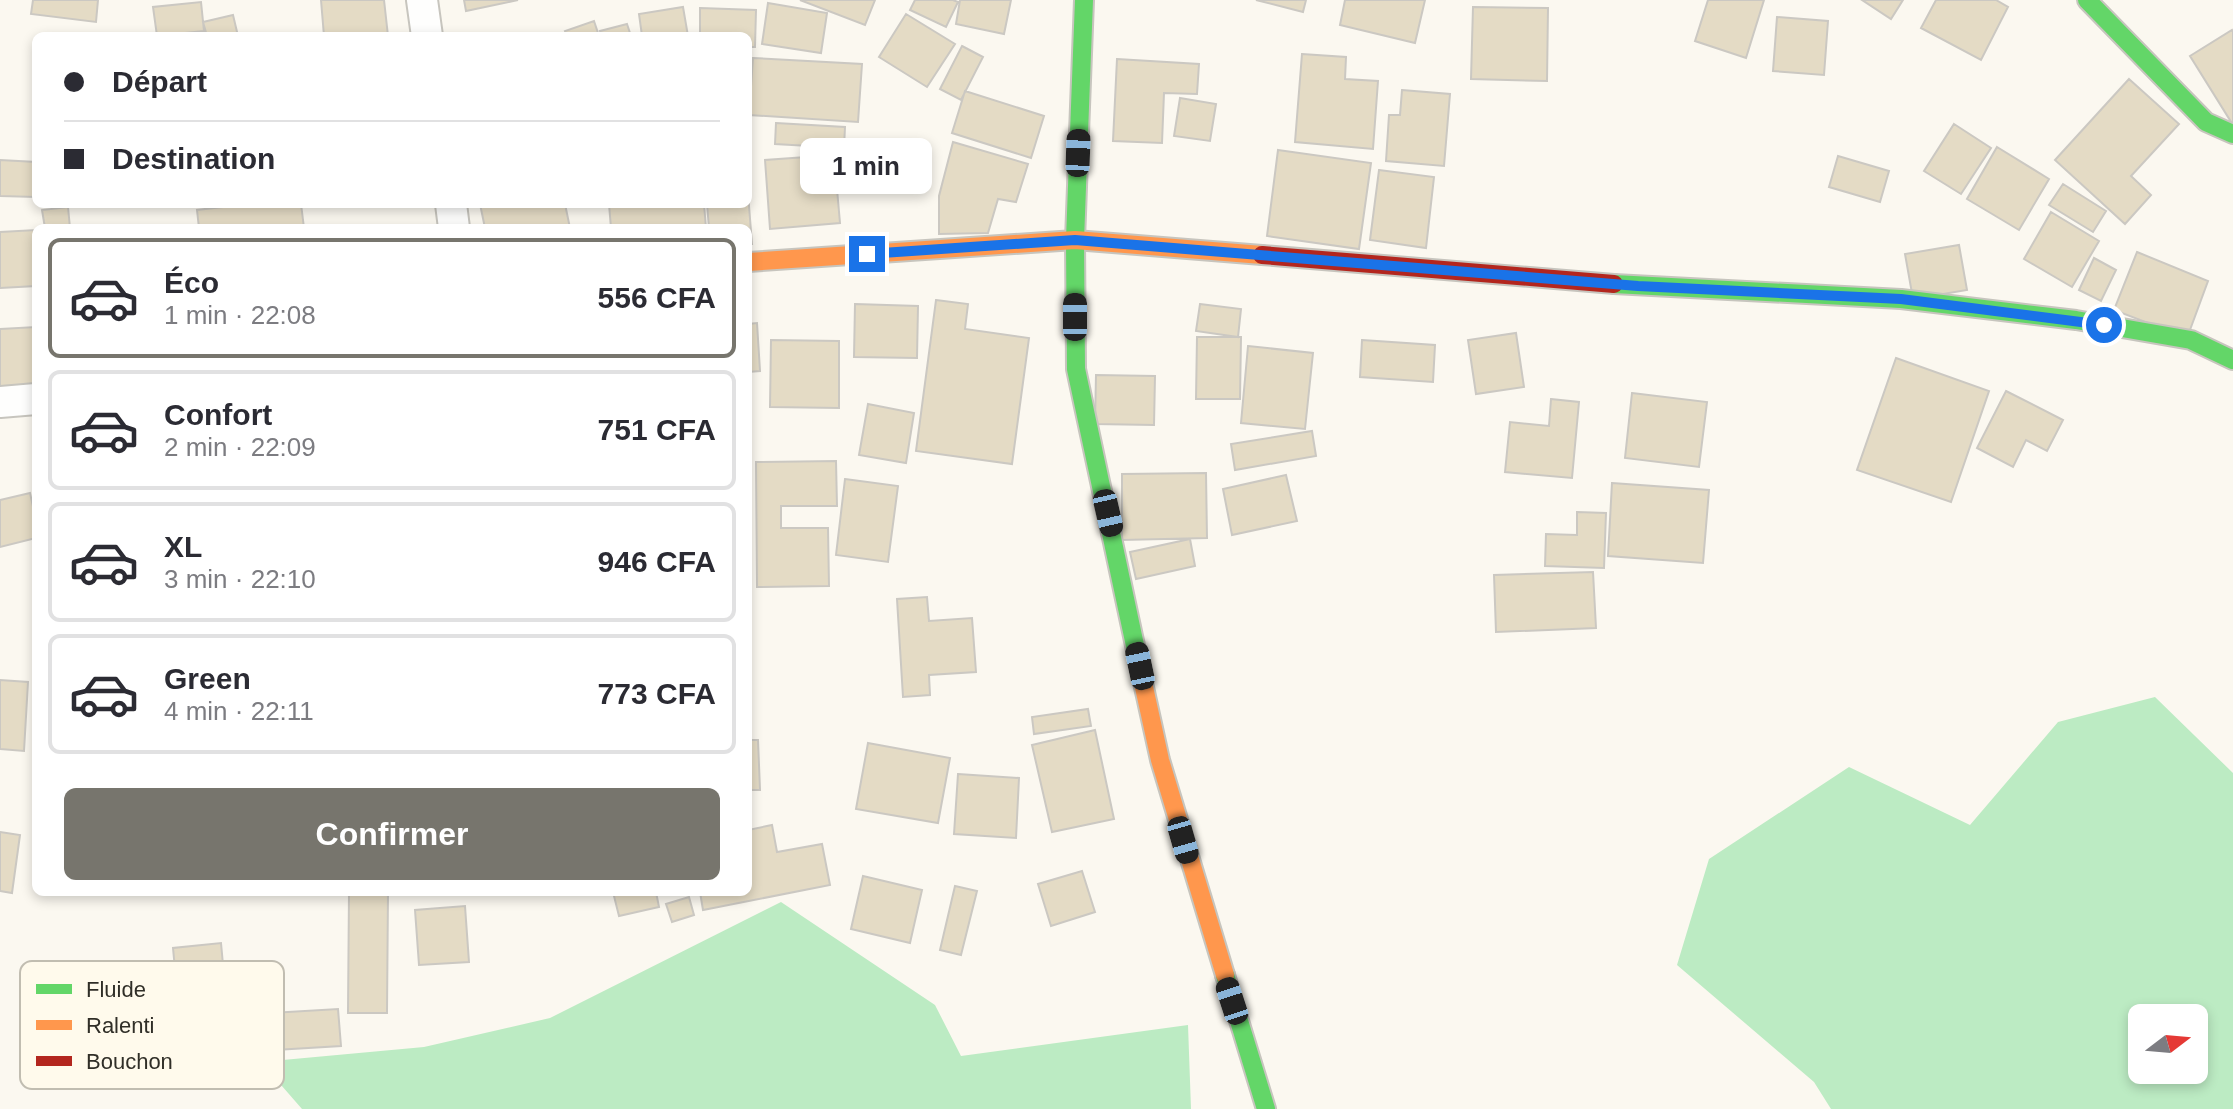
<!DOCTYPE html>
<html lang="fr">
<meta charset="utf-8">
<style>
:root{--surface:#fff;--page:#f2f2f3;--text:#2b2b33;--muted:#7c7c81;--line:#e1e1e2;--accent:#77756d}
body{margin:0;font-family:Helvetica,sans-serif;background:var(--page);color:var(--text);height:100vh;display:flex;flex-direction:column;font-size:30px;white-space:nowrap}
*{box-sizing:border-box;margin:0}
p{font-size:26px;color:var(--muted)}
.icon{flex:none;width:44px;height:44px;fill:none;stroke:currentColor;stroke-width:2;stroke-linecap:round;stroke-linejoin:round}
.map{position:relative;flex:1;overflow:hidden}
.panel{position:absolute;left:32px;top:224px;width:720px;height:672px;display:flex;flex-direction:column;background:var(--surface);border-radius:12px;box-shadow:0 4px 12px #0003}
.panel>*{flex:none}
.guide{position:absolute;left:32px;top:32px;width:720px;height:176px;border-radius:12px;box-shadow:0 4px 12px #0003;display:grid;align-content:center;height:176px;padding:0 32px;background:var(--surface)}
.needle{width:52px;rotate:74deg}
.fabs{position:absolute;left:2128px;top:1004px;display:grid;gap:16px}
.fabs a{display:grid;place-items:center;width:80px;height:80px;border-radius:12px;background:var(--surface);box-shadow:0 4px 12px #0003;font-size:40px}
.end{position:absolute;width:36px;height:36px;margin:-18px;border:10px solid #1a73e8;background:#fff;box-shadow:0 0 0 4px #fff}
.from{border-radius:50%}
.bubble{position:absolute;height:56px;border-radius:12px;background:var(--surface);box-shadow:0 4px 12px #0003;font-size:26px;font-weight:700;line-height:56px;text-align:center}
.car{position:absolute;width:24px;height:48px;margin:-24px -12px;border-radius:10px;box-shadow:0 0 6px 2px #0007;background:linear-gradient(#222 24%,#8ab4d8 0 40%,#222 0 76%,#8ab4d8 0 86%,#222 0)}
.guide b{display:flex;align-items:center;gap:28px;height:76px;font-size:30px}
.guide b+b{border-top:2px solid var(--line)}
.guide i{width:20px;height:20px;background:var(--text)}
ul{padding:14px 0 0;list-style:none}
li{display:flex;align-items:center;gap:24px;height:120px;margin:0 16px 12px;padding:0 16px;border:4px solid var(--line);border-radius:12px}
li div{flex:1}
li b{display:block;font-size:30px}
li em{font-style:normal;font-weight:700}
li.active{border-color:var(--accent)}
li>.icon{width:72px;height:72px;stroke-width:1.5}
.button{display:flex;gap:16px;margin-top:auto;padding:16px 32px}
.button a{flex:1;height:92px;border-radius:12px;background:var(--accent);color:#fff;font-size:32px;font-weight:700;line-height:92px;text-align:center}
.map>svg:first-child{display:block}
.forest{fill:#bcebc3;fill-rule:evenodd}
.building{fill:#e4dbc5;stroke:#cbc8c2;stroke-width:2}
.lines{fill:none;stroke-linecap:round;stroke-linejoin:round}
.street-casing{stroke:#c7c5be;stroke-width:34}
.fast-casing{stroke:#c7c5be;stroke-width:22}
.slow-casing{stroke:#c7c5be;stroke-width:22}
.jam-casing{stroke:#c7c5be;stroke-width:22}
.street{stroke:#fefefd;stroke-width:30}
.fast{stroke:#63d668;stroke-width:18}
.slow{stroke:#ff974d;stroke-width:18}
.jam{stroke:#b3261e;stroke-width:18}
.route{stroke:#1a73e8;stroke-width:10}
.key{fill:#fffaec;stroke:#c1bdb1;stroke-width:2}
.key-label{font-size:22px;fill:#302e27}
</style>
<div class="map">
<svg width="2233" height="1109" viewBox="0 0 2233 1109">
<rect width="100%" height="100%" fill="#fbf8f0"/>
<path class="forest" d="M2155,697L2233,773V1109H1831L1814,1082L1677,965L1709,859L1849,767L1970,825L2058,722ZM2142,1018H2194V1070H2142Z
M781,902L935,1005L961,1056L1188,1025L1191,1109H302L261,1062L424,1047L550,1018Z"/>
<path class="building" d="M33,0H98L96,22L31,14Z
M321,0H384L388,36H324Z
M464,0H518L466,11Z
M800,0H875L865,25Z
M915,0H953L958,2L946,27L910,10Z
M960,0H1011L1004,34L956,24Z
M1256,0H1306L1303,12Z
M1345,0H1425L1415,43L1340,25Z
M1708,0H1764L1746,58L1695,41Z
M1862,0H1903L1891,19Z
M1936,0H1996L2008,7L1981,60L1921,28Z
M201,2L204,31L157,36L153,7Z
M768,3L827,13L821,53L762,44Z
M683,7L688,36H642L639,14Z
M1473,7L1548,8L1547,81L1471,79Z
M700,8L756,10L755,47H748V36H700Z
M906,14L955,44L927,87L879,57Z
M233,15L238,36H207L203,22Z
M1777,17L1828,21L1824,75L1773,71Z
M594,21L599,36H567L565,31Z
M627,24L631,36H602L600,31Z
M2232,30L2233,32V125L2190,56Z
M962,46L983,57L961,100L940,89Z
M1302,54L1346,57L1345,79L1378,81L1373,149L1295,142Z
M753,58L862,64L858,122L749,115Z
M1117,59L1199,64L1197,94L1164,93L1162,143L1113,141Z
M2129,79L2179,124L2131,176L2151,195L2125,224L2055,160Z
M1402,90L1450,94L1444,166L1386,161L1389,115H1400Z
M965,91L1044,116L1031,158L952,133Z
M1180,98L1216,104L1210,141L1174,136Z
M776,123L845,127L844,148L775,144Z
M1954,124L1991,148L1961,194L1924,171Z
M953,142L1028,164L1016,202L998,199L988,233L939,234V196Z
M1997,147L2049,179L2019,230L1967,199Z
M1278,150L1371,163L1359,249L1267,236Z
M834,155L840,223L770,229L765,160Z
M1838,156L1889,171L1880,202L1829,187Z
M0,160L36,162V197L0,196Z
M1379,170L1434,177L1426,248L1370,240Z
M2063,184L2106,211L2093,232L2049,205Z
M748,193L752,244H748V228H709L707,204H748Z
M249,204H301L304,228H199L197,210Z
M480,204H565L570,228H485Z
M609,204H704L706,228H611Z
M68,207L70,228H45L42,210Z
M2051,212L2099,241L2072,287L2024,259Z
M36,230V286L0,288V232Z
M1959,245L1967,290L1913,299L1905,254Z
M2137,252L2208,281L2187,338L2114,310Z
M2094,258L2116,270L2101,301L2079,290Z
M936,300L968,304L965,329L1029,338L1012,464L916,451Z
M855,304L918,306L917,358L854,357Z
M1200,304L1241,309L1238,337L1196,331Z
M757,323L760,371L748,372V324Z
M36,327V392L0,394V329Z
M1516,333L1524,387L1476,394L1468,340Z
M1197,337H1241L1240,399H1196Z
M771,340L839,341V408L770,407Z
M1362,340L1435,345L1433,382L1360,377Z
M1248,346L1313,353L1305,429L1241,423Z
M1896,358L1989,391L1951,502L1857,470Z
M1096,375L1155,376L1154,425L1095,424Z
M2006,391L2063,420L2047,451L2026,440L2013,467L1977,448Z
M1632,393L1707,402L1699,467L1625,458Z
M1551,399L1579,402L1572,478L1505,472L1510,422L1549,426Z
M868,404L914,413L906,463L859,455Z
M1312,431L1316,456L1235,470L1231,444Z
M836,461L837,506H781V528H828L829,586L757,587L756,462Z
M1206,473L1207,538L1122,540V474Z
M1286,475L1297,521L1232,535L1223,489Z
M845,479L898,486L888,562L836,555Z
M1612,483L1709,490L1703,563L1608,556Z
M30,493L36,520V538L0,547V500Z
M1577,512L1606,513L1604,568L1545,566L1546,534L1577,535Z
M1190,539L1195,566L1136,579L1130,552Z
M1593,572L1596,628L1496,632L1494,575Z
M927,597L929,621L972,618L976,672L929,675L930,695L903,697L897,599Z
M0,680L28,682L24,751L0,749Z
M1088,709L1091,726L1034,734L1032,717Z
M1095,730L1114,819L1052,832L1032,745Z
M748,740H758L760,790H748Z
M868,743L950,758L938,823L856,809Z
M958,774L1019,778L1016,838L954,834Z
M772,825L777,852L822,844L830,885L703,910L700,892H748V830Z
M0,832L20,835L12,893L0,891Z
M1082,871L1095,912L1051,926L1038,884Z
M863,876L922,890L910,943L851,929Z
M955,886L977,891L961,955L940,950Z
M349,892H388L387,1013H348Z
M613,892H656L659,907L619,916Z
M689,897L694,915L672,922L666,904Z
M465,906L469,962L419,965L415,910Z
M221,943L227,1008L179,1012L173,948Z
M338,1009L341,1046L241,1052L238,1015Z"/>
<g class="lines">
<g class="street-casing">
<path id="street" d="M422,0L427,36
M451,204L454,228
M0,402L36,399"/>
</g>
<g class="fast-casing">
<path id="fast" d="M1084,0L1075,240L1076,369L1140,669
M2087,0L2206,122L2233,134
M1614,284L1901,299L2076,320L2191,340L2233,360
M1225,975L1266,1109"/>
</g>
<g class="slow-casing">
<path id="slow" d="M748,262L1075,240L1262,255
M1140,669L1160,760L1225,975"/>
</g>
<g class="jam-casing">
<path id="jam" d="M1262,255L1614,284"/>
</g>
<use href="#street" class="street"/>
<use href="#fast" class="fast"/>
<use href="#slow" class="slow"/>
<use href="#jam" class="jam"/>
</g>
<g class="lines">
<path class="route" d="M867,254L1075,240L1638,286L1901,299L2104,325"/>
</g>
<rect x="20" y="961" width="264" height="128" rx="12" class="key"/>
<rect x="36" y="984" width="36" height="10" fill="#63d668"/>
<rect x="36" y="1020" width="36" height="10" fill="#ff974d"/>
<rect x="36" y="1056" width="36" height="10" fill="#b3261e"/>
<g class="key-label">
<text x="86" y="997">Fluide</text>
<text x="86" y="1033">Ralenti</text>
<text x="86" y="1069">Bouchon</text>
</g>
</svg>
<div class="fabs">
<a><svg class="needle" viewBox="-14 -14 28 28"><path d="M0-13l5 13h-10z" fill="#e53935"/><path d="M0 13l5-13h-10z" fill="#7c7c81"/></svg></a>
</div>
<i class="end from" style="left:2104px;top:325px"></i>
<i class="end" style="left:867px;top:254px"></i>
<div class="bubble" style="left:800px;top:138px;width:132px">1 min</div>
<i class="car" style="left:1078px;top:153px;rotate:2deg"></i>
<i class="car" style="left:1075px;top:317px;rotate:0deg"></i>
<i class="car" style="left:1108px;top:513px;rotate:167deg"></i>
<i class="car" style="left:1140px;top:666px;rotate:348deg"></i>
<i class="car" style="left:1183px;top:840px;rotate:164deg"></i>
<i class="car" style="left:1232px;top:1001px;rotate:342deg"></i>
<div class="guide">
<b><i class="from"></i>Départ</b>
<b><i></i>Destination</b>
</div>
<section class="panel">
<ul>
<li class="active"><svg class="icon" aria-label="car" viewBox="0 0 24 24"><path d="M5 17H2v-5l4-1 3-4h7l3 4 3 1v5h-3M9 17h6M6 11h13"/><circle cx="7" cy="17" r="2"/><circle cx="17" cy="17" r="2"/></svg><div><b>Éco</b><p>1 min · 22:08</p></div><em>556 CFA</em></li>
<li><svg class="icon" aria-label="car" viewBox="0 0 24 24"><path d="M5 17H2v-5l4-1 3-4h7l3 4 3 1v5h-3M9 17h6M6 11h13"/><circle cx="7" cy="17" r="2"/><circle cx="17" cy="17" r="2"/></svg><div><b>Confort</b><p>2 min · 22:09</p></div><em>751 CFA</em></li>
<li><svg class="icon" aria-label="car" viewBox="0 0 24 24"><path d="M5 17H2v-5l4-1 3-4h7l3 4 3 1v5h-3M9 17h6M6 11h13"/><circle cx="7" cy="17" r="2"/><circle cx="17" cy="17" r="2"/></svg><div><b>XL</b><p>3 min · 22:10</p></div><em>946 CFA</em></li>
<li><svg class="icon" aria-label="car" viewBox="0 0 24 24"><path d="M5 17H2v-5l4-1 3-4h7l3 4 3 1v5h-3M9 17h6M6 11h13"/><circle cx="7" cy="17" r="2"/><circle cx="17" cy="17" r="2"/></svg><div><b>Green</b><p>4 min · 22:11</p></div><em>773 CFA</em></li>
</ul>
<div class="button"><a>Confirmer</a></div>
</section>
</div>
